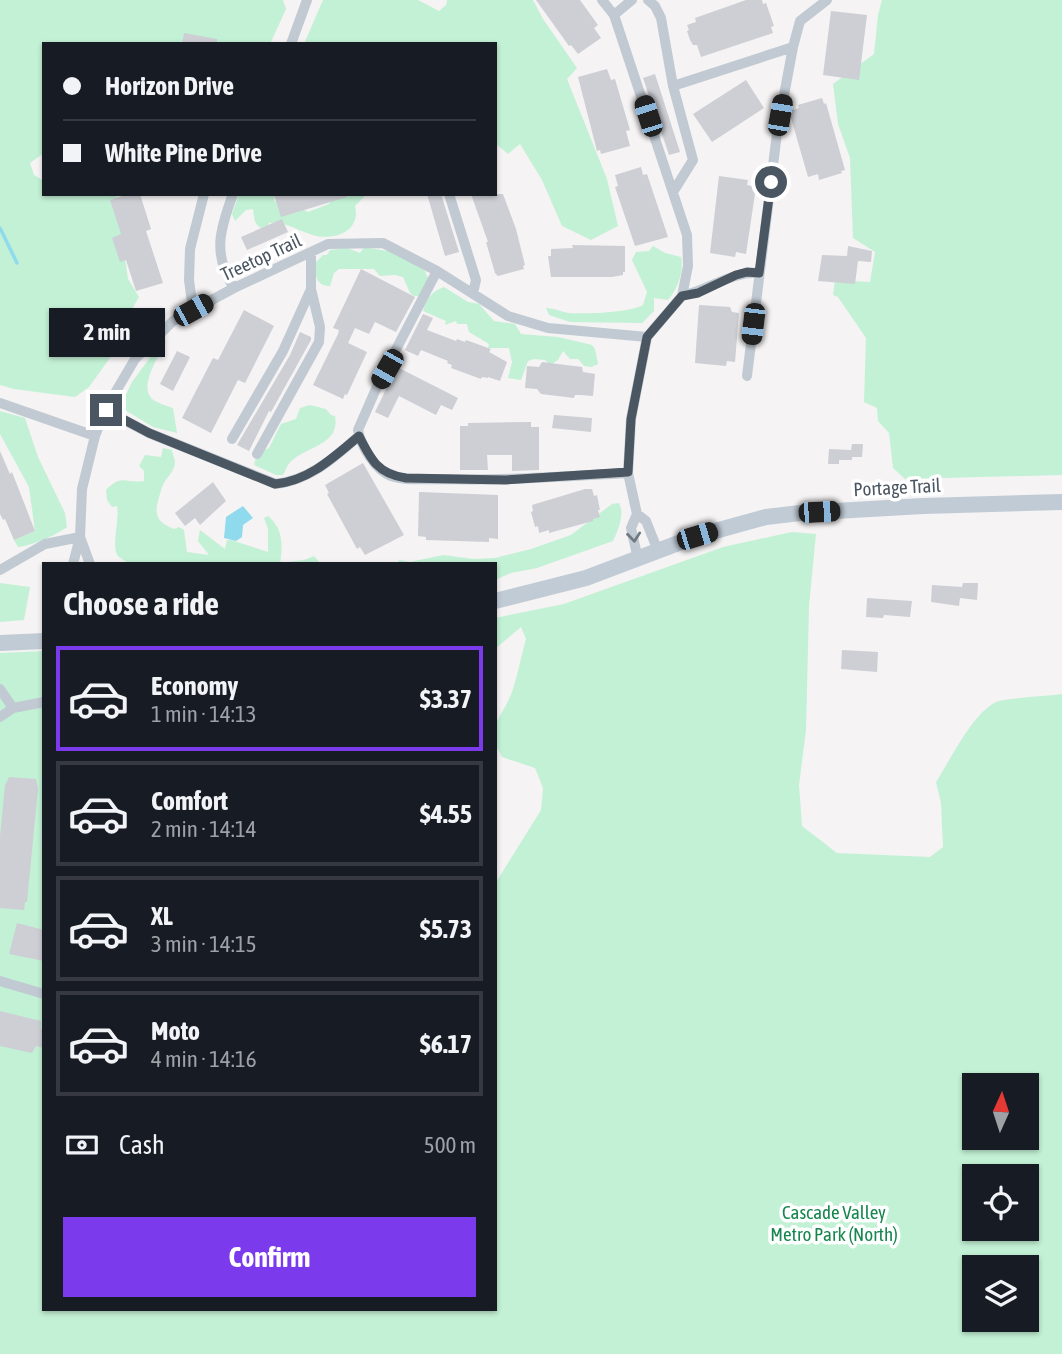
<!DOCTYPE html>
<meta charset="utf-8">
<style>
:root{--surface:#171b24;--page:#242831;--text:#f1f3f6;--muted:#9ea1a6;--line:#363941;--accent:#7c3aed}
body{margin:0;font-family:"Asap Condensed",sans-serif;background:var(--page);color:var(--text);height:100vh;display:flex;flex-direction:column;font-size:26px;white-space:nowrap}
*{box-sizing:border-box;margin:0}
p{font-size:23px;color:var(--muted)}
.icon{flex:none;width:38px;height:38px;fill:none;stroke:currentColor;stroke-width:2;stroke-linecap:round;stroke-linejoin:round}
.map{position:relative;flex:1;overflow:hidden}
.side{position:absolute;left:42px;top:562px;width:455px;height:749px;display:flex;flex-direction:column;background:var(--surface);border-radius:0px;box-shadow:0 2px 5px #0004}
.side>*{flex:none}
.banner{position:absolute;left:42px;top:42px;width:455px;height:154px;border-radius:0px;box-shadow:0 2px 5px #0004;display:grid;align-content:center;height:154px;padding:0 21px;background:var(--surface)}
.needle{width:46px;rotate:3deg}
.buttons{position:absolute;left:962px;top:1073px;display:grid;gap:14px}
.buttons a{display:grid;place-items:center;width:77px;height:77px;border-radius:0px;background:var(--surface);box-shadow:0 2px 5px #0004;font-size:35px}
.end{position:absolute;width:32px;height:32px;margin:-16px;border:9px solid #4a5661;background:#fff;box-shadow:0 0 0 4px #fff}
.from{border-radius:50%}
.bubble{position:absolute;height:49px;border-radius:0px;background:var(--surface);box-shadow:0 2px 5px #0004;font-size:23px;font-weight:700;line-height:49px;text-align:center}
.car{position:absolute;width:21px;height:42px;margin:-21px -10px;border-radius:9px;box-shadow:0 0 5px 2px #0007;background:linear-gradient(#222 24%,#8ab4d8 0 40%,#222 0 76%,#8ab4d8 0 86%,#222 0)}
.banner b{display:flex;align-items:center;gap:24px;height:66px;font-size:26px}
.banner b+b{border-top:2px solid var(--line)}
.banner i{width:18px;height:18px;background:var(--text)}
ul{padding:0;list-style:none}
li{display:flex;align-items:center;gap:21px;height:105px;margin:0 14px 10px;padding:0 7px;border:4px solid var(--line);border-radius:0px}
li div{flex:1}
li b{display:block;font-size:26px}
li em{font-style:normal;font-weight:700}
li.active{border-color:var(--accent)}
li>.icon{width:63px;height:63px;stroke-width:1.5}
h2{padding:0 21px;font-size:32px;line-height:84px}
.pay{display:flex;align-items:center;gap:18px;height:77px;padding:0 21px;font-size:26px}
.pay p{margin-inline-start:auto}
.primary-button{display:flex;gap:14px;margin-top:auto;padding:14px 21px}
.primary-button a{flex:1;height:80px;border-radius:0px;background:var(--accent);color:#fff;font-size:28px;font-weight:700;line-height:80px;text-align:center}
.map>svg:first-child{display:block}
.green{fill:#c3f1d5;fill-rule:evenodd}
.water{fill:#90daee}
.lines{fill:none;stroke-linecap:round;stroke-linejoin:round}
.stream{stroke:#90daee;stroke-width:3.5}
.building{fill:#cdcfd5}
.street{stroke:#c1cad2;stroke-width:10}
.secondary{stroke:#c1cbd6;stroke-width:16}
.oneway{stroke:#6e7983}
.route{stroke:#4a5661;stroke-width:9}
.labels{text-anchor:middle;dominant-baseline:central;stroke-width:7;stroke-linejoin:round;paint-order:stroke}
.street-label{font-size:19px;fill:#4a5661;stroke:#fff}
.park-label{font-size:19px;fill:#17864f;stroke:#fff}
</style>
<div class="map">
<svg width="1062" height="1354" viewBox="0 0 1062 1354">
<rect width="100%" height="100%" fill="#f5f3f3"/>
<path class="green" d="M0,0H283L286,9L270,44H44V153L30,163L34,175L44,181V194H116L128,279L139,297L129,314L117,348L89,387L75,397L14,389L0,385Z
M323,0H418L439,11L446,5L447,0H533L543,19L577,68L567,79L607,179L618,226L591,240L562,226L542,180L520,144L508,154L495,143V44H304Z
M882,0H1062V475L905,479L893,468L889,433L878,421L877,408L864,402L866,338L838,297L833,295L835,280L870,282L875,252L853,238L850,158L838,124L833,84L874,54L878,15Z
M239,194H275L274,202L280,198L308,212L329,204L334,194H367L355,206C361,230 337,240 316,236C299,232 287,221 269,223L266,230C253,225 255,221 253,209L246,210L235,221L232,214Z
M653,246L665,253L681,257C684,272 678,288 668,300L654,298V311L642,323L570,322L549,315L546,308C555,308 561,312 569,313C586,314 628,313 643,305L647,292L632,260L636,252L649,251Z
M364,247L393,252L424,269L429,280L420,296H414L410,293L403,277L395,275L380,276L374,269H339L334,273L330,286C315,286 315,274 316,262L323,255H327L330,250L347,248L360,253Z
M444,287L468,302L479,304L494,321L515,324L521,334L558,337L592,345L595,349L598,364L591,367L584,366L578,359H570L563,351L558,360L550,365L545,360L534,359L528,361L521,380L508,378L512,362L509,348H488L489,344L469,332L467,324H457L456,321L445,325L446,321L423,311C426,299 432,291 444,287Z
M163,340L166,341C160,356 138,385 152,399C157,403 167,406 173,408L177,433L153,427L120,407L132,382Z
M310,405L326,409L331,415L335,416C341,447 302,446 288,465C286,468 285,472 283,475H276L254,465L257,454L269,448L281,424L296,419L300,408Z
M0,411L25,418L38,457L65,513L67,527C57,535 31,546 18,547L14,540L35,531L29,487L0,434Z
M163,448L172,450C172,452 175,460 175,462C175,472 165,478 162,487C156,508 150,520 174,529L179,527L184,530L187,552L209,555L198,541L200,530L225,549L227,540H231L268,552V529L264,518L268,516C283,528 283,545 280,563L304,560L314,556L320,563H329H128C125,561 122,559 119,557C110,549 120,519 117,506L112,507L107,500L106,490C122,473 126,484 144,481V471L139,466L145,455L161,457Z
M619,503C625,515 618,530 613,541L537,568L511,573L495,580V564H395L400,560L410,562L443,555L474,559L495,558L531,549L571,535L612,504Z
M792,532L816,534L809,606L806,730L799,785L802,826L837,853L930,857L943,847L941,803L936,782C951,759 972,714 996,702C1004,698 1049,696 1062,694V1354H0V653L44,651V1309H495V884L541,810L543,788L535,768L502,757C484,725 502,719 512,692C518,675 521,656 526,639L521,627L495,649V618L564,604L723,547ZM975,1085H1027V1138H975ZM975,1176H1027V1228H975ZM975,1267H1027V1320H975Z
M0,583L30,587L24,620L0,622Z"/>
<path class="water" d="M243,506L253,518L243,525L242,537L236,541L224,538L226,517Z"/>
<g class="lines">
<path class="stream" d="M0,228L17,263"/>
</g>
<path class="building" d="M536,0H580L598,25L594,28L601,38L578,54L571,45L569,46Z
M746,0H762L763,4L766,3L774,26L771,27L773,33L701,57L697,45H693L690,40L687,31L689,30L687,25L696,22L695,18Z
M831,11L867,15L859,80L823,75Z
M184,33L217,39V44H182Z
M607,69L611,80L615,79L630,130L626,131L630,146L601,154L600,150L597,151L578,77Z
M655,74L680,152L669,155L643,78Z
M746,80L764,108L712,142L693,114Z
M822,98L824,104L826,103L845,170L841,171L842,173L819,180L818,174L808,177L789,111L799,108L798,105Z
M641,167L643,175L647,174L668,237L635,246L615,187L618,186L615,175Z
M719,176L748,180L747,185L756,187L746,254L736,252L735,257L710,253Z
M128,194H140L151,229L146,231L163,283L136,291L126,260L120,262L112,238L121,234L110,200Z
M274,194H346L347,197L281,217Z
M427,194H441L459,252L445,256Z
M471,194H503L516,229L525,265L523,266L524,269L498,276L495,273L486,242H488Z
M282,219L288,232L247,250L241,237Z
M572,245L625,246V272H623V275L612,277H551L548,256H551V249L573,248Z
M848,246L872,251L871,262L858,261L855,284L818,281L822,255L847,256Z
M361,269L415,297L396,332L375,322L369,334L355,328L348,343L367,352L347,395L345,394L343,399L313,385L338,334L339,330L333,328Z
M699,305L730,307L732,312L739,313L735,362L727,361L726,366L695,363Z
M244,310L274,326L245,383L238,380L211,433L182,418L213,358L218,360Z
M423,314L433,318L427,330L456,341L457,339L465,342L466,340L491,349L489,352L507,362L500,381L488,377V378L482,377L481,379L451,368L452,365L447,363L448,361L421,350L418,356L405,350Z
M300,332L311,337V340L271,412L269,411L249,451L237,445L290,355Z
M177,351L190,357L173,391L160,384Z
M542,362L582,367L583,372L595,374L593,396L580,395H575L574,398L541,394L537,389L525,388L527,366L539,367Z
M397,367L458,398L452,410L441,405L436,415L399,396L388,418L375,412Z
M554,415L592,418L591,432L552,428Z
M531,422V427H539V470L512,471V455H487L488,470H460V426H468V423Z
M852,444H863L862,457H852V460H839V464H828L829,449L851,450Z
M0,451L10,474L12,472L35,531L14,540L5,519L3,520L0,514Z
M363,463L404,535L365,555L360,547L357,549L327,494L329,493L325,485Z
M213,482L226,501L200,525L195,518L185,526L175,513Z
M585,489H592L594,496L597,495L600,510H598L600,517L593,519V521L549,533V530L539,533L538,526L535,527L531,512L533,511L532,505Z
M419,492L498,495V539L489,538V542L426,540V537L418,536Z
M963,583H978L977,600L960,598L959,606L931,602L932,585L962,587Z
M867,598L912,601L910,617L884,615L883,618L866,617Z
M842,650L878,652L877,672L841,669Z
M9,777L36,779L38,789L27,902H25L24,910L0,908V836L5,785Z
M17,923L44,930V961L9,954Z
M0,1011L41,1021V1029L44,1030V1048L36,1046L32,1053L0,1046Z"/>
<g class="lines">
<path class="street" d="M602,0L614,15L687,235L688,266L682,296L647,337L631,419L628,473L637,514L631,528L638,559
M648,0L655,6L661,18L673,86L693,160L673,192
M614,15L632,0
M291,44L307,0
M673,86L793,47
M233,194C220,229 212,254 234,288
M449,194L476,280L473,293
M437,271L379,382L358,430C361,446 375,470 391,476C406,481 425,479 440,479C503,481 565,476 628,473
M682,296C709,290 732,271 759,273
M193,310L189,280L190,249L204,194
M747,376L777,133L793,47L800,21L827,0
M0,403L95,436
M105,410L149,433L276,484C310,480 334,458 359,436
M232,439L283,351L311,289V253
M257,454L319,342L320,327L311,289
M637,514L646,521L658,551
M80,537L90,564
M73,564L80,537L82,489L95,436L105,410L135,359L173,321L234,288L328,244L383,243L437,271L508,316L548,328L647,337
M0,570L45,544L80,537
M0,689L13,708
M0,717L13,708L44,702
M0,981L44,994"/>
<path class="secondary" d="M495,601L586,578L697,536L766,517L800,513L923,506L1062,502
M0,643L44,641"/>
</g>
<defs><path id="oneway-chevron" d="M-2-3.5L2.5 0L-2 3.5" fill="none" stroke-width="1.6" stroke-linecap="round" stroke-linejoin="round" transform="scale(1.75)"/></defs>
<use class="oneway" href="#oneway-chevron" transform="translate(634 537) rotate(84)"/>
<g class="lines">
<path class="route" d="M106,410L149,433L275,484C309,481 334,457 359,436C371,460 378,474 406,478L505,480L628,472L631,419L647,337L682,296L698,293L736,275L747,272L759,273L771,182"/>
</g>
<g class="labels">
<g class="street-label">
<text transform="translate(261 257) rotate(-25)">Treetop Trail</text>
<text transform="translate(897 487) rotate(-3)">Portage Trail</text>
</g>
<g class="park-label">
<text x="834" y="1212">Cascade Valley<tspan x="834" dy="22">Metro Park (North)</tspan></text>
</g>
</g>
</svg>
<div class="buttons">
<a><svg class="needle" viewBox="-14 -14 28 28"><path d="M0-13l5 13h-10z" fill="#e53935"/><path d="M0 13l5-13h-10z" fill="#9ea1a6"/></svg></a>
<a><svg class="icon" aria-label="locate" viewBox="0 0 24 24"><circle cx="12" cy="12" r="6"/><path d="M12 2v4M12 18v4M2 12h4M18 12h4"/></svg></a>
<a><svg class="icon" aria-label="layers" viewBox="0 0 24 24"><path d="M12 4l9 5-9 5-9-5zM3 14l9 5 9-5"/></svg></a>
</div>
<i class="end from" style="left:771px;top:182px"></i>
<i class="end" style="left:106px;top:410px"></i>
<div class="bubble" style="left:49px;top:308px;width:116px">2 min</div>
<i class="car" style="left:780px;top:115px;rotate:10deg"></i>
<i class="car" style="left:648px;top:116px;rotate:342deg"></i>
<i class="car" style="left:193px;top:310px;rotate:61deg"></i>
<i class="car" style="left:753px;top:324px;rotate:187deg"></i>
<i class="car" style="left:387px;top:369px;rotate:210deg"></i>
<i class="car" style="left:819px;top:512px;rotate:87deg"></i>
<i class="car" style="left:697px;top:536px;rotate:73deg"></i>
<div class="banner">
<b><i class="from"></i>Horizon Drive</b>
<b><i></i>White Pine Drive</b>
</div>
<section class="side">
<h2>Choose a ride</h2>
<ul>
<li class="active"><svg class="icon" aria-label="car" viewBox="0 0 24 24"><path d="M5 17H2v-5l4-1 3-4h7l3 4 3 1v5h-3M9 17h6M6 11h13"/><circle cx="7" cy="17" r="2"/><circle cx="17" cy="17" r="2"/></svg><div><b>Economy</b><p>1 min · 14:13</p></div><em>$3.37</em></li>
<li><svg class="icon" aria-label="car" viewBox="0 0 24 24"><path d="M5 17H2v-5l4-1 3-4h7l3 4 3 1v5h-3M9 17h6M6 11h13"/><circle cx="7" cy="17" r="2"/><circle cx="17" cy="17" r="2"/></svg><div><b>Comfort</b><p>2 min · 14:14</p></div><em>$4.55</em></li>
<li><svg class="icon" aria-label="car" viewBox="0 0 24 24"><path d="M5 17H2v-5l4-1 3-4h7l3 4 3 1v5h-3M9 17h6M6 11h13"/><circle cx="7" cy="17" r="2"/><circle cx="17" cy="17" r="2"/></svg><div><b>XL</b><p>3 min · 14:15</p></div><em>$5.73</em></li>
<li><svg class="icon" aria-label="car" viewBox="0 0 24 24"><path d="M5 17H2v-5l4-1 3-4h7l3 4 3 1v5h-3M9 17h6M6 11h13"/><circle cx="7" cy="17" r="2"/><circle cx="17" cy="17" r="2"/></svg><div><b>Moto</b><p>4 min · 14:16</p></div><em>$6.17</em></li>
</ul>
<div class="pay"><svg class="icon" aria-label="cash" viewBox="0 0 24 24"><path d="M3 7h18v10H3z"/><circle cx="12" cy="12" r="2"/></svg>Cash<p>500 m</p></div>
<div class="primary-button"><a>Confirm</a></div>
</section>
</div>
